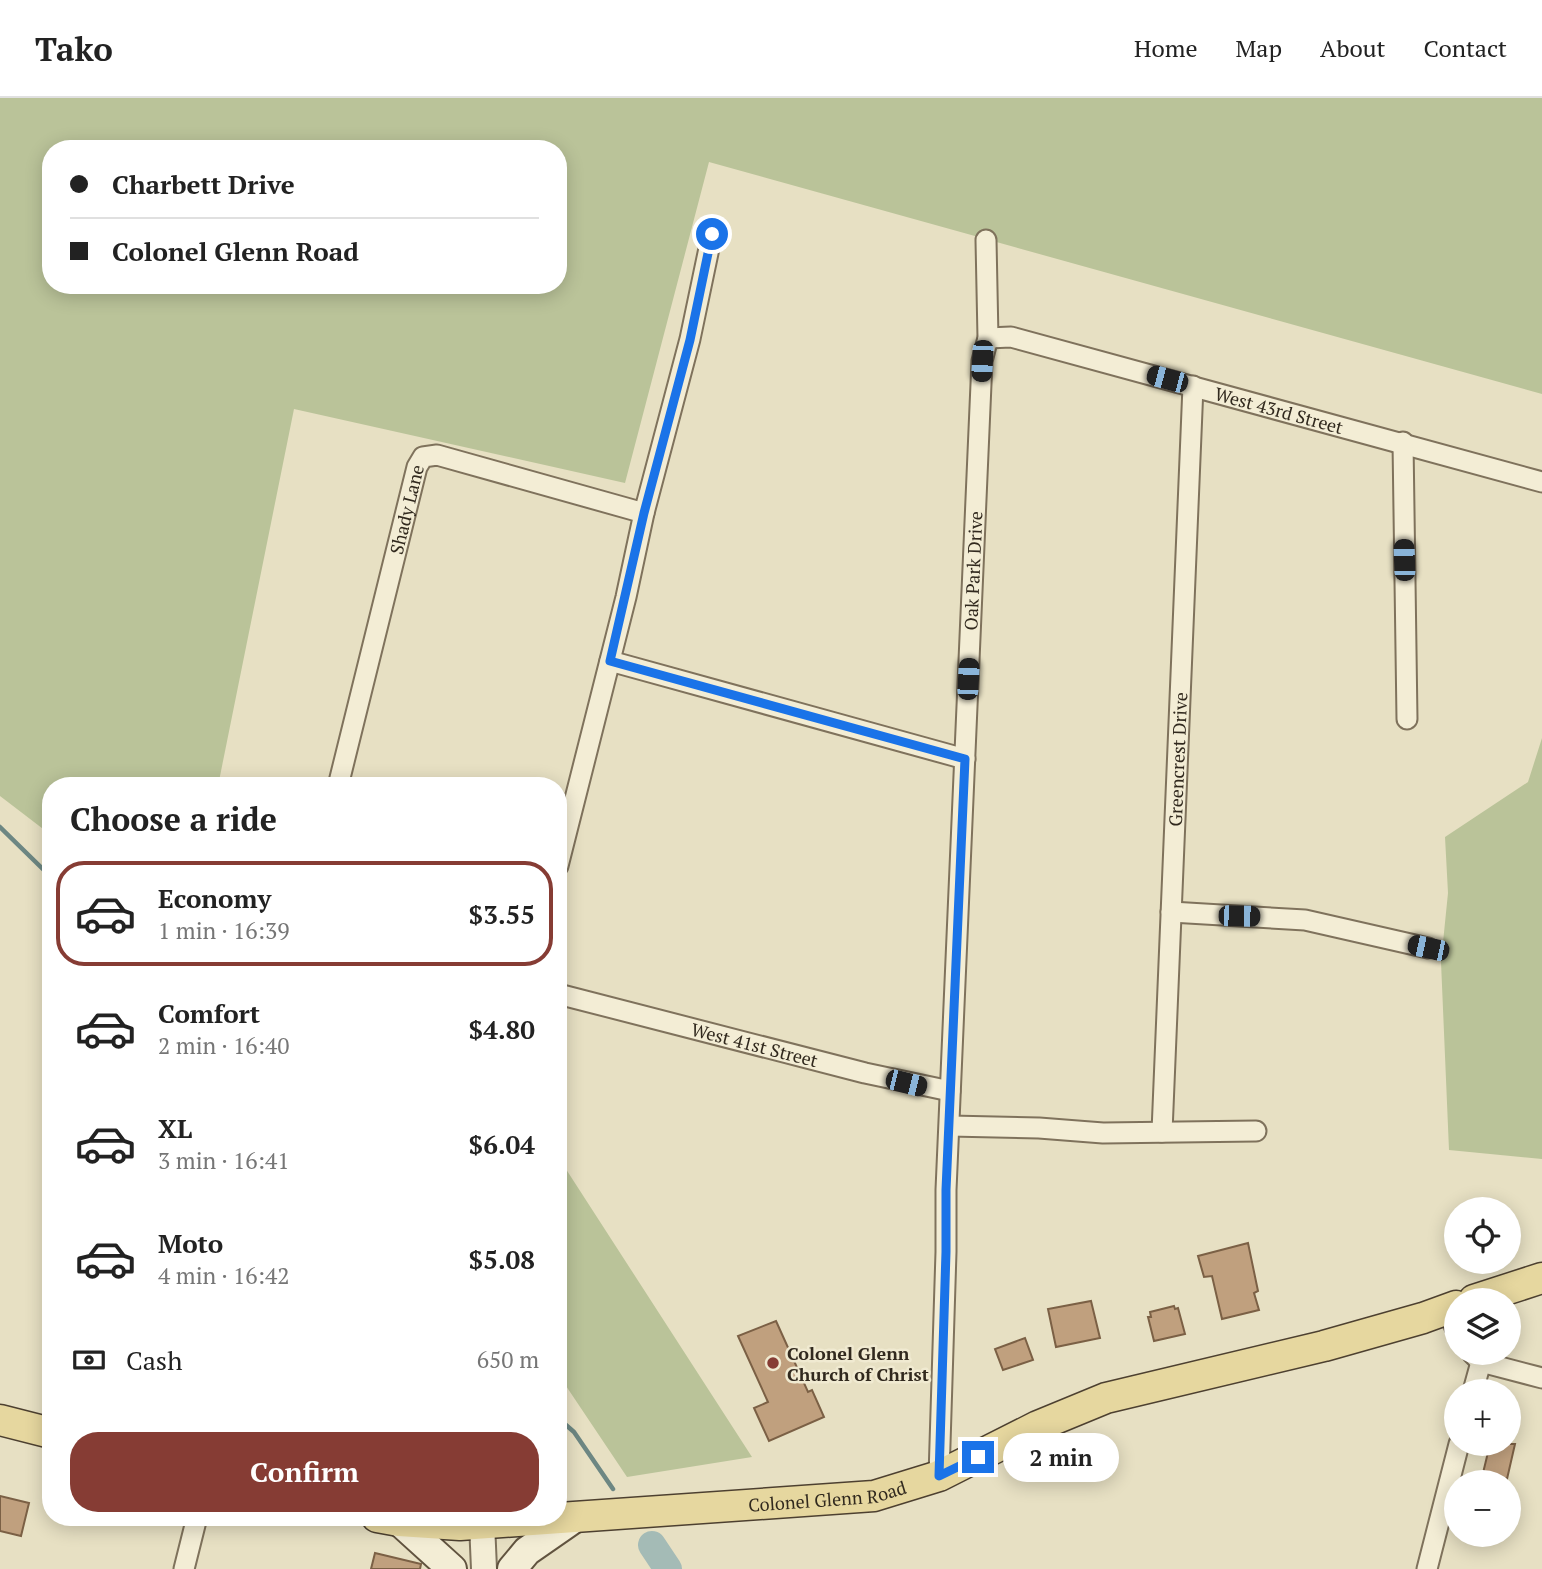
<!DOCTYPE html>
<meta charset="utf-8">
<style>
:root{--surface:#fff;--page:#f6f6f6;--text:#222;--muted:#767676;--line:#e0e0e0;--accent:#863c34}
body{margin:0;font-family:"PT Serif",serif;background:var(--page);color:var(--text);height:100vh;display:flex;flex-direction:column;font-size:26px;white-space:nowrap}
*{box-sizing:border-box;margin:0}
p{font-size:23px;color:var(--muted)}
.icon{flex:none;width:38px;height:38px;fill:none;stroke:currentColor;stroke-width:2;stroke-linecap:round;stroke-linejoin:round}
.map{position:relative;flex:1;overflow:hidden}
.sheet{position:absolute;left:42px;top:679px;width:525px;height:749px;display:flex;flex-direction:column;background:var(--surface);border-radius:28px;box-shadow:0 4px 18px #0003}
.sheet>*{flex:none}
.guide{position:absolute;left:42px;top:42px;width:525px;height:154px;border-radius:28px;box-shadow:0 4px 18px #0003;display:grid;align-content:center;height:154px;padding:0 28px;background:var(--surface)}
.tools{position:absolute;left:1444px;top:1099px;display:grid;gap:14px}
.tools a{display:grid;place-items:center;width:77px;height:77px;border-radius:50%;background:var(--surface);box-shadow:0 4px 18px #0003;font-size:35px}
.end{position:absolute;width:32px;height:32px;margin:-16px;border:9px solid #1a73e8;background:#fff;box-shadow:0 0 0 4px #fff}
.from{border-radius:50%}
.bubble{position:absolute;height:49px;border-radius:24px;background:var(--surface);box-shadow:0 4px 18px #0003;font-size:23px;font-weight:700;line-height:49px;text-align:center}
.car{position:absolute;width:21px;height:42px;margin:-21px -10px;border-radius:9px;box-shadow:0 0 5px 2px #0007;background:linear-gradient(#222 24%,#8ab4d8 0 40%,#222 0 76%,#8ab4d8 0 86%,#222 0)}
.guide b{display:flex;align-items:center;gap:24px;height:66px;font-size:26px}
.guide b+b{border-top:2px solid var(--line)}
.guide i{width:18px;height:18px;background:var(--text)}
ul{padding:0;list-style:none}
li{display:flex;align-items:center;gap:21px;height:105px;margin:0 14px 10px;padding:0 14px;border:4px solid transparent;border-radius:28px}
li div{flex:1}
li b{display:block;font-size:26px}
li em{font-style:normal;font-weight:700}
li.on{border-color:var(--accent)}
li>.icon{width:63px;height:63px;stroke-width:1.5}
h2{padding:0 28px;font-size:32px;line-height:84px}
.pay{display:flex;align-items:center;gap:18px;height:77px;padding:0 28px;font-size:26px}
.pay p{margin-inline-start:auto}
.action{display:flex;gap:14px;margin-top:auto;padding:14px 28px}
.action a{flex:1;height:80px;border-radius:28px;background:var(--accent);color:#fff;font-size:28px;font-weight:700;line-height:80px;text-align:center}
header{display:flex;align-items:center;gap:42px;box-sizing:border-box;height:98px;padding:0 35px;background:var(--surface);border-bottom:2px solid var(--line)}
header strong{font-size:33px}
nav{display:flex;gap:38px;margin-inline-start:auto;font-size:24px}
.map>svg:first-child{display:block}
.green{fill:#bac399;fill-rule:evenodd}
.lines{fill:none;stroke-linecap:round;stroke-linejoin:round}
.stream{stroke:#6d8783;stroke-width:4.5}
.river{stroke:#a4bbb6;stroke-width:28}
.building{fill:#c0a07e;stroke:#7b6045;stroke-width:2}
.minor-casing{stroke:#7f725c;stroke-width:23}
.tertiary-casing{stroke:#7f725c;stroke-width:28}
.secondary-casing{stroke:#61533f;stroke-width:32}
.primary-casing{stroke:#4d4030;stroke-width:33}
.minor{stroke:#f3edd5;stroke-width:19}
.tertiary{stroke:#f3edd5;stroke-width:24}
.secondary{stroke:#f3edd5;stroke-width:28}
.primary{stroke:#e6d79f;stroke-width:30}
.route{stroke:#1a73e8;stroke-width:9}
.poi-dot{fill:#863c34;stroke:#f0ead1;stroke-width:2.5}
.labels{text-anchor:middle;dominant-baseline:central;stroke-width:5;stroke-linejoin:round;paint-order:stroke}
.street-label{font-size:18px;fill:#31291e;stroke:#f0ead1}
.poi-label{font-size:18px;font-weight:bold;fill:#31291e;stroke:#f0ead1;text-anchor:start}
</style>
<header>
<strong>Tako</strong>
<nav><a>Home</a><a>Map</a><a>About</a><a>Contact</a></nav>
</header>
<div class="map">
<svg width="1542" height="1471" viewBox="0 0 1542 1471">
<rect width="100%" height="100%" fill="#e7e0c3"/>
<path class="green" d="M0,0H1542V296L709,64L625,385L294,311L218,688H51V737L0,698ZM51,51H558V187H51Z
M1542,640V1061L1449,1052L1441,864L1448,795L1445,739L1528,684Z
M558,1059L562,1065L752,1359L627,1379L558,1276Z"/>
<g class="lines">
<path class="stream" d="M0,729L51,779
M558,1320L574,1334L613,1391"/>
<path class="river" d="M652,1447L668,1471"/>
</g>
<path class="building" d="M1248,1145L1258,1193L1254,1195L1259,1212L1222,1221L1212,1178L1204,1179L1198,1158Z
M1091,1203L1100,1240L1056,1249L1048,1211Z
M1174,1208L1175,1211L1178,1210L1185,1236L1154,1243L1148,1219H1151L1150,1214Z
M776,1223L808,1294L812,1292L824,1319L769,1343L754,1310L768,1304L738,1238Z
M1025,1240L1033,1262L1003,1272L995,1251Z
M1490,1346H1515L1507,1381L1483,1375Z
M0,1398L29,1405L21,1438L0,1433Z
M375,1455L421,1466L420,1471H371Z"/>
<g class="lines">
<g class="minor-casing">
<g id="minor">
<path id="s1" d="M988,240L1011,239L1542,384"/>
<path d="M1403,344L1407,621"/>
<path d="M610,563L965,661"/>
<path id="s2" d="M338,688L417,369L423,359L437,357L644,415"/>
<path d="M558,768L626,499L644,415L690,241L712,136"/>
<path d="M1171,814L1305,822L1428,850"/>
<path id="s3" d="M558,896L865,975L950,993"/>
<path d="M950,1028L1039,1030L1103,1035L1256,1033"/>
<path id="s4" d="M1162,1034L1193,288"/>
<path d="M1447,1211L1456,1232"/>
<path d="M1472,1255L1481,1264L1542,1280"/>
<path d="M1473,1293L1481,1264"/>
<path id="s5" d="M939,1378L946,1154V1092L982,263L988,240L986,142"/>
<path d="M184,1471L197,1419"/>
<path d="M1427,1471L1459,1346"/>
</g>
</g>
<g class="tertiary-casing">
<path id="tertiary" d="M482,1425L484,1471"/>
</g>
<g class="secondary-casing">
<path id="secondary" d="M399,1423L452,1471
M512,1471L527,1453L576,1419"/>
</g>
<g class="primary-casing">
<g id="primary">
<path d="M1474,1202L1542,1180"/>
<path d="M0,1322L51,1335"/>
<path id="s6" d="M377,1419L399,1423L460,1427L874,1398L939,1378L1038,1328L1106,1300L1324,1248L1423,1220L1456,1208"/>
</g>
</g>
<use href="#minor" class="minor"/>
<use href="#tertiary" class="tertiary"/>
<use href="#secondary" class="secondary"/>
<use href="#primary" class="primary"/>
</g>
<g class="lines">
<path class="route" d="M712,136L690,242L644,415L610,563L965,661L946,1092V1154L939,1378L978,1359"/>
</g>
<circle class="poi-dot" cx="773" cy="1265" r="7"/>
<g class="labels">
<g class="street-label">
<text stroke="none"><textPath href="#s1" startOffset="301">West 43rd Street</textPath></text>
<text stroke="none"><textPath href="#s2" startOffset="285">Shady Lane</textPath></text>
<text stroke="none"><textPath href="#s5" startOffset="906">Oak Park Drive</textPath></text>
<text stroke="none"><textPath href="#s4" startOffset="373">Greencrest Drive</textPath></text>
<text stroke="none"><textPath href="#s3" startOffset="203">West 41st Street</textPath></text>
<text stroke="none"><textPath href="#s6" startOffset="452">Colonel Glenn Road</textPath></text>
</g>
<g class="poi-label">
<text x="787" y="1255">Colonel Glenn<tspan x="787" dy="21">Church of Christ</tspan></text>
</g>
</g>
</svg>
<div class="tools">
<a><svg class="icon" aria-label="locate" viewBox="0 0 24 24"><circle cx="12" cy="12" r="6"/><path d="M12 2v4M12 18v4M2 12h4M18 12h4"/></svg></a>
<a><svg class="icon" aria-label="layers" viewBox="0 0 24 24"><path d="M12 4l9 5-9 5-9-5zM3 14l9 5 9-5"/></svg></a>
<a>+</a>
<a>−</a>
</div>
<i class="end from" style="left:712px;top:136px"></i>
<i class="end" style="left:978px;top:1359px"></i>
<div class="bubble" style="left:1003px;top:1335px;width:116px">2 min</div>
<i class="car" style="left:982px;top:263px;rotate:183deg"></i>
<i class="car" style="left:1167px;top:281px;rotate:285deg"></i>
<i class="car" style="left:1404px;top:462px;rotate:358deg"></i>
<i class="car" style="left:968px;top:581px;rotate:3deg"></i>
<i class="car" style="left:1239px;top:818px;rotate:91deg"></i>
<i class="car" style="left:1428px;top:850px;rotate:282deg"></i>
<i class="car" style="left:906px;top:985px;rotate:104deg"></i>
<div class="guide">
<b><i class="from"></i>Charbett Drive</b>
<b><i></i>Colonel Glenn Road</b>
</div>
<section class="sheet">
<h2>Choose a ride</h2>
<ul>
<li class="on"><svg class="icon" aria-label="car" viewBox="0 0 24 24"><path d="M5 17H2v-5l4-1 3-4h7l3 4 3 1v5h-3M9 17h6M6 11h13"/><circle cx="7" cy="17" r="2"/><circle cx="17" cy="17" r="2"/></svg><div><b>Economy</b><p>1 min · 16:39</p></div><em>$3.55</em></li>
<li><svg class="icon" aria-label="car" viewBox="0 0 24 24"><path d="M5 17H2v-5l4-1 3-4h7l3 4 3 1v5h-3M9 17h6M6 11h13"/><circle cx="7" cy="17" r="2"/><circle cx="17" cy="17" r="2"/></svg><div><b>Comfort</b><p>2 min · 16:40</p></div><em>$4.80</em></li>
<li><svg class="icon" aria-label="car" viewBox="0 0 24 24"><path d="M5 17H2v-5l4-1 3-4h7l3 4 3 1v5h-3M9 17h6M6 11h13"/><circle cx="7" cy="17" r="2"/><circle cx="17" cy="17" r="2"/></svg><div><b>XL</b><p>3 min · 16:41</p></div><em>$6.04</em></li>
<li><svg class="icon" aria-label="car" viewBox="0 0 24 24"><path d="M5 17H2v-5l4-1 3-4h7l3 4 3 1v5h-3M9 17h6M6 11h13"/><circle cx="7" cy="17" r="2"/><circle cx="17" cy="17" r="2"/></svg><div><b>Moto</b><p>4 min · 16:42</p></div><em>$5.08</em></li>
</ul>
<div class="pay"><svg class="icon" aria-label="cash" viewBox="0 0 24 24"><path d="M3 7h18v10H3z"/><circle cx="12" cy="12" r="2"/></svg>Cash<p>650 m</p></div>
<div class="action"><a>Confirm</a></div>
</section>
</div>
